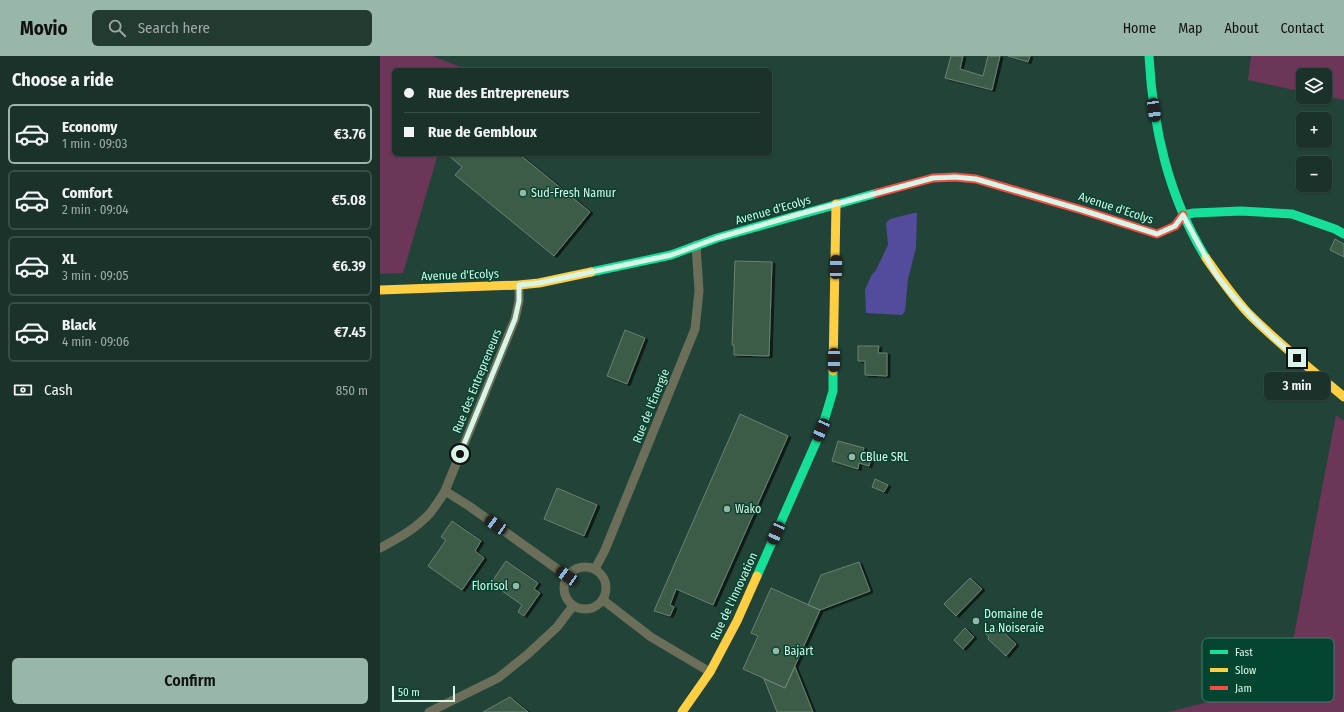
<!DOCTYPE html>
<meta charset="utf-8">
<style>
:root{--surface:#1a3229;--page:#233a31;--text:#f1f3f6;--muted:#9faaa8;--line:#384d46;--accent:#98b7a9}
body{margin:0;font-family:"Fira Sans Condensed",sans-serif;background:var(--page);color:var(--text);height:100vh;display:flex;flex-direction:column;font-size:15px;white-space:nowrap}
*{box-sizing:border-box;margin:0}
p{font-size:13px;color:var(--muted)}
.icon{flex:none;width:22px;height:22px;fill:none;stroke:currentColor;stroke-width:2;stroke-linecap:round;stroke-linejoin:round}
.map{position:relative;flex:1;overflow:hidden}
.side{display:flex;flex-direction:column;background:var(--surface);width:380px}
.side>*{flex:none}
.top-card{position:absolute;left:12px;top:12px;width:380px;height:88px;border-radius:6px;box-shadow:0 1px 3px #0004,0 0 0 1px var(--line);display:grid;align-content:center;height:88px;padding:0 12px;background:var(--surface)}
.fabs{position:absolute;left:916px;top:12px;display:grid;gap:8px}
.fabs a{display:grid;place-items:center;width:36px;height:36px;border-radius:6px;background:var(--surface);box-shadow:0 1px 3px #0004,0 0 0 1px var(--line);font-size:20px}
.scale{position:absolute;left:12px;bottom:10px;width:63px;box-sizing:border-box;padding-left:4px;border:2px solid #d8f5e7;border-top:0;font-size:11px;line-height:14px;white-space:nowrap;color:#d8f5e7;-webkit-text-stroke:3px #044531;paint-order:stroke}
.end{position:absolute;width:18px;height:18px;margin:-9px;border:5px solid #d8f5e7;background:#111;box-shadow:0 0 0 2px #111}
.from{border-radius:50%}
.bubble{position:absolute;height:28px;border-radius:6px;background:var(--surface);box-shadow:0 1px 3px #0004,0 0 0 1px var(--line);font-size:13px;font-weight:600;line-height:28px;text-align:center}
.car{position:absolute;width:12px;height:24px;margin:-12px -6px;border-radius:5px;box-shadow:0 0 3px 1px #0007;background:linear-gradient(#222 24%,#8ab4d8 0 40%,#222 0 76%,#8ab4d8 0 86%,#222 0)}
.top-card b{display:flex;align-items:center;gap:14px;height:38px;font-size:15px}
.top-card b+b{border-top:1px solid var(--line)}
.top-card i{width:10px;height:10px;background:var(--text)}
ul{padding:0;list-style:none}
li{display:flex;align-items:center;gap:12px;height:60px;margin:0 8px 6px;padding:0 4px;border:2px solid var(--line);border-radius:6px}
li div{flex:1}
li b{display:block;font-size:15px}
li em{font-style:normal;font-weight:600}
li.selected{border-color:var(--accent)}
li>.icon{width:36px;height:36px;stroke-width:1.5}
h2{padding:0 12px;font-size:18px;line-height:48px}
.pay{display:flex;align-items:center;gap:10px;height:44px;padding:0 12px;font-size:15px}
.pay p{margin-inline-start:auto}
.button{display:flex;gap:8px;margin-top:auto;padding:8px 12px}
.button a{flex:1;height:46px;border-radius:6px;background:var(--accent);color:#111;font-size:16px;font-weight:600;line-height:46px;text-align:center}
header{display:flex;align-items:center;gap:24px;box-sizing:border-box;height:56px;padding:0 20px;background:var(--accent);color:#111}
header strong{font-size:19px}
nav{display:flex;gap:22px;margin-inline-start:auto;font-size:14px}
.search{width:280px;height:36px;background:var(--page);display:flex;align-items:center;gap:10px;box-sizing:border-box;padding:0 14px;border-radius:6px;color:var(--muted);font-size:15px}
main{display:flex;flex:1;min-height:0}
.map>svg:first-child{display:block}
.green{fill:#6c3658}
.water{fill:#534c9d}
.building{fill:#3c5c47;stroke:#6b8174;filter:url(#shadow)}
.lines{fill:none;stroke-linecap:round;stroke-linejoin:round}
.street{stroke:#6b6f59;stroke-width:9}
.fast{stroke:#16e098;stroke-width:9}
.slow{stroke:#ffcf43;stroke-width:9}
.jam{stroke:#f24e42;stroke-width:9}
.route{stroke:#d8f5e7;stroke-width:5}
.poi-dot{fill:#98b7a9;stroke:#044531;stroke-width:1.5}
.labels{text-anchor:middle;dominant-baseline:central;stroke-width:3;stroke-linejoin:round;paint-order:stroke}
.poi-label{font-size:12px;fill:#d8f5e7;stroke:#044531;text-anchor:start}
.street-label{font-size:12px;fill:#d8f5e7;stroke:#044531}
.key{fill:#044531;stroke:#447a68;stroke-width:1}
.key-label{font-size:11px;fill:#d8f5e7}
</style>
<header>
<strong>Movio</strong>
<div class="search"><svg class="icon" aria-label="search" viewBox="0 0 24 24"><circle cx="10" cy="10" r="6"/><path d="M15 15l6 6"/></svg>Search here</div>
<nav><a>Home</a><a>Map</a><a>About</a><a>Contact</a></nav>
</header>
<main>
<section class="side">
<h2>Choose a ride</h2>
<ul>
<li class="selected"><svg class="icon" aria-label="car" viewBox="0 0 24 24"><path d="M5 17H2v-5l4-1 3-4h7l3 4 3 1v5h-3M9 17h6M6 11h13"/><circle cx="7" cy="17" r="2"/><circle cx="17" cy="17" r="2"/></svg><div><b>Economy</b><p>1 min · 09:03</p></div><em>€3.76</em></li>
<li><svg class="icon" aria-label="car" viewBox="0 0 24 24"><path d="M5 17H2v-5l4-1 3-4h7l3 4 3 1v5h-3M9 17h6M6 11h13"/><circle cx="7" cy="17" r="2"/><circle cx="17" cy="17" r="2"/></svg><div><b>Comfort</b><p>2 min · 09:04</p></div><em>€5.08</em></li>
<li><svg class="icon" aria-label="car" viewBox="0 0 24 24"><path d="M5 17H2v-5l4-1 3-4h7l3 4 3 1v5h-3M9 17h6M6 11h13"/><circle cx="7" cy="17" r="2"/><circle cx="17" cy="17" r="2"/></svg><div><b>XL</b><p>3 min · 09:05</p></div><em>€6.39</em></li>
<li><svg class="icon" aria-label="car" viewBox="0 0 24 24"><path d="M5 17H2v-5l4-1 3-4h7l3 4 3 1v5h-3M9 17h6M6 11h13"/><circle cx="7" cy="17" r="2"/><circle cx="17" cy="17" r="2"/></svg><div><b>Black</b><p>4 min · 09:06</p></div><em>€7.45</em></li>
</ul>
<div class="pay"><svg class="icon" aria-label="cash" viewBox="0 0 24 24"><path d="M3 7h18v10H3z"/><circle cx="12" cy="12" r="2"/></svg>Cash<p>850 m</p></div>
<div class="button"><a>Confirm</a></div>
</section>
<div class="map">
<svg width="964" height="656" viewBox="0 0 964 656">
<defs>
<filter id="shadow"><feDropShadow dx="3" dy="1.5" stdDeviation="0" flood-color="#0009"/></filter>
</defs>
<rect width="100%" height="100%" fill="#224337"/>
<path class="green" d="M0,0H53L83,12L82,14H14V98H58L23,217L0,218Z
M871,0H964V44L945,40V19H923V36L868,24Z
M956,359L964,365V656H788L905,627Z"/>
<path class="water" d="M534,157H537L536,192L528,223L525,255L522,259L486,257L485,234L491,220L496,214L508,189L506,167L510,163Z"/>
<path class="building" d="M571,0H583L580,13L603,20L608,0H620L612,34L565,22Z
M628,0H650L648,6Z
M67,98H139L210,156L174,200L75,119L82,111Z
M955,183L964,188V201L950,194Z
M355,205L392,206L389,300L354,299V289H352Z
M245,274L265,282L247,328L227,320Z
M478,290H499L498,297H507V320L485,319V305H478Z
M360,358L408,380L333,549L296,533L290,549L294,551L290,560L274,555Z
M458,385L484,392L483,395L493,397L489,410L479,407L478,413L452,405Z
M495,423L508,429L504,436L492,431Z
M177,432L217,449L204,480L164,463Z
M72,465L101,485L95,495L104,502L82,534L48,510L66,484L61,481Z
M126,505L158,527L154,533L160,537L144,560L138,556L142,549L111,527Z
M479,506L490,535L440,554L428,549L441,519Z
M590,522L602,533L576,560L564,548Z
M391,532L440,554L405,632L363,613L378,580L371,577Z
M611,571L616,575L619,572L636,588L626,600L608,583L609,581L605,577Z
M585,572L594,581L583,593L574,584Z
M415,611L433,656H397L384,623L405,632Z
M130,641L148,656H103Z"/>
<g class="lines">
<path class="street" d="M65,435L89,450L187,520
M0,492C19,482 37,472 51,456C56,449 61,442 65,435L135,263L139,245V229
M184 532a21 21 0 1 1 42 0a21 21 0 1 1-42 0Z
M215,513L225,494L315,273L319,235L316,189
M223,544L271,581L330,616
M49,656L118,622L148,598L177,571L193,550"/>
<path class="fast" d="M769,0C773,72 788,140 826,202
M803,159L814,157L861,155L912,158L955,173L964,178
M211,216L291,199L337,182L497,137
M377,520L441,375L453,335V315"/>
<path class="slow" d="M826,202C840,222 853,241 869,258C899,288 932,314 964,341
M0,234L139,229L159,227L211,216
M453,315L456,148
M302,656L330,616L357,565L377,520"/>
<path class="jam" d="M497,137L553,122L575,121L596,123L702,154L777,178L795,170L803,159"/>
</g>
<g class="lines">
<path class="route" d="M80,398L135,263L139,245V229L159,227L291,199L337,182L423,157L553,122L575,121L596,123L702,154L777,178L795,170L803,159C814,180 825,201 838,221C860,251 888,278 917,302"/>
</g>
<g class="poi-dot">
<circle cx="143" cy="137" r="4"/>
<circle cx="472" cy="401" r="4"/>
<circle cx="347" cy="453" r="4"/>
<circle cx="136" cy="530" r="4"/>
<circle cx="596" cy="565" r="4"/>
<circle cx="396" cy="595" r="4"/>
</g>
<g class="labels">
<g class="poi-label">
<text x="151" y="137">Sud-Fresh Namur</text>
<text x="480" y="401">CBlue SRL</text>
<text x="355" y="453">Wako</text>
<text x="128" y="530" text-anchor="end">Florisol</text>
<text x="604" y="558">Domaine de<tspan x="604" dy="14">La Noiseraie</tspan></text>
<text x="404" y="595">Bajart</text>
</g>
<g class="street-label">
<text transform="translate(736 152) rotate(18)">Avenue d'Ecolys</text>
<text transform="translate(393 154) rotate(-16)">Avenue d'Ecolys</text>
<text transform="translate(80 219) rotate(-2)">Avenue d'Ecolys</text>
<text transform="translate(97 325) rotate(-68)">Rue des Entrepreneurs</text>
<text transform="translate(271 350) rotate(-68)">Rue de l'Énergie</text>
<text transform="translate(354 540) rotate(-65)">Rue de l'Innovation</text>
</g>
</g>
<rect x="822" y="582" width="132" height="64" rx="6" class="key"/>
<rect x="830" y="594" width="18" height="4" fill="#16e098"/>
<rect x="830" y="612" width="18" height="4" fill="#ffcf43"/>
<rect x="830" y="630" width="18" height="4" fill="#f24e42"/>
<g class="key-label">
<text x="855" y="600">Fast</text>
<text x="855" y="618">Slow</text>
<text x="855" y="636">Jam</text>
</g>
</svg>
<div class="fabs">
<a><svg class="icon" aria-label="layers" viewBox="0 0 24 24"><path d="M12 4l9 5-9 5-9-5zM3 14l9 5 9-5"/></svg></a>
<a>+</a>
<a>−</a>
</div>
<div class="scale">50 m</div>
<i class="end from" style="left:80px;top:398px"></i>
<i class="end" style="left:917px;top:302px"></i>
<div class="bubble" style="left:884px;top:316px;width:66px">3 min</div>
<i class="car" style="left:774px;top:54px;rotate:172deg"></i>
<i class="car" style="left:456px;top:211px;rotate:1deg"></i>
<i class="car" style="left:454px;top:304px;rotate:181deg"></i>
<i class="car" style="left:441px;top:374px;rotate:204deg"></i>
<i class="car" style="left:116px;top:469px;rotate:305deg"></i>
<i class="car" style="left:396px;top:477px;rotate:204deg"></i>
<i class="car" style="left:187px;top:520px;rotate:305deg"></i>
<div class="top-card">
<b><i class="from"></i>Rue des Entrepreneurs</b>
<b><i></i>Rue de Gembloux</b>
</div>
</div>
</main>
